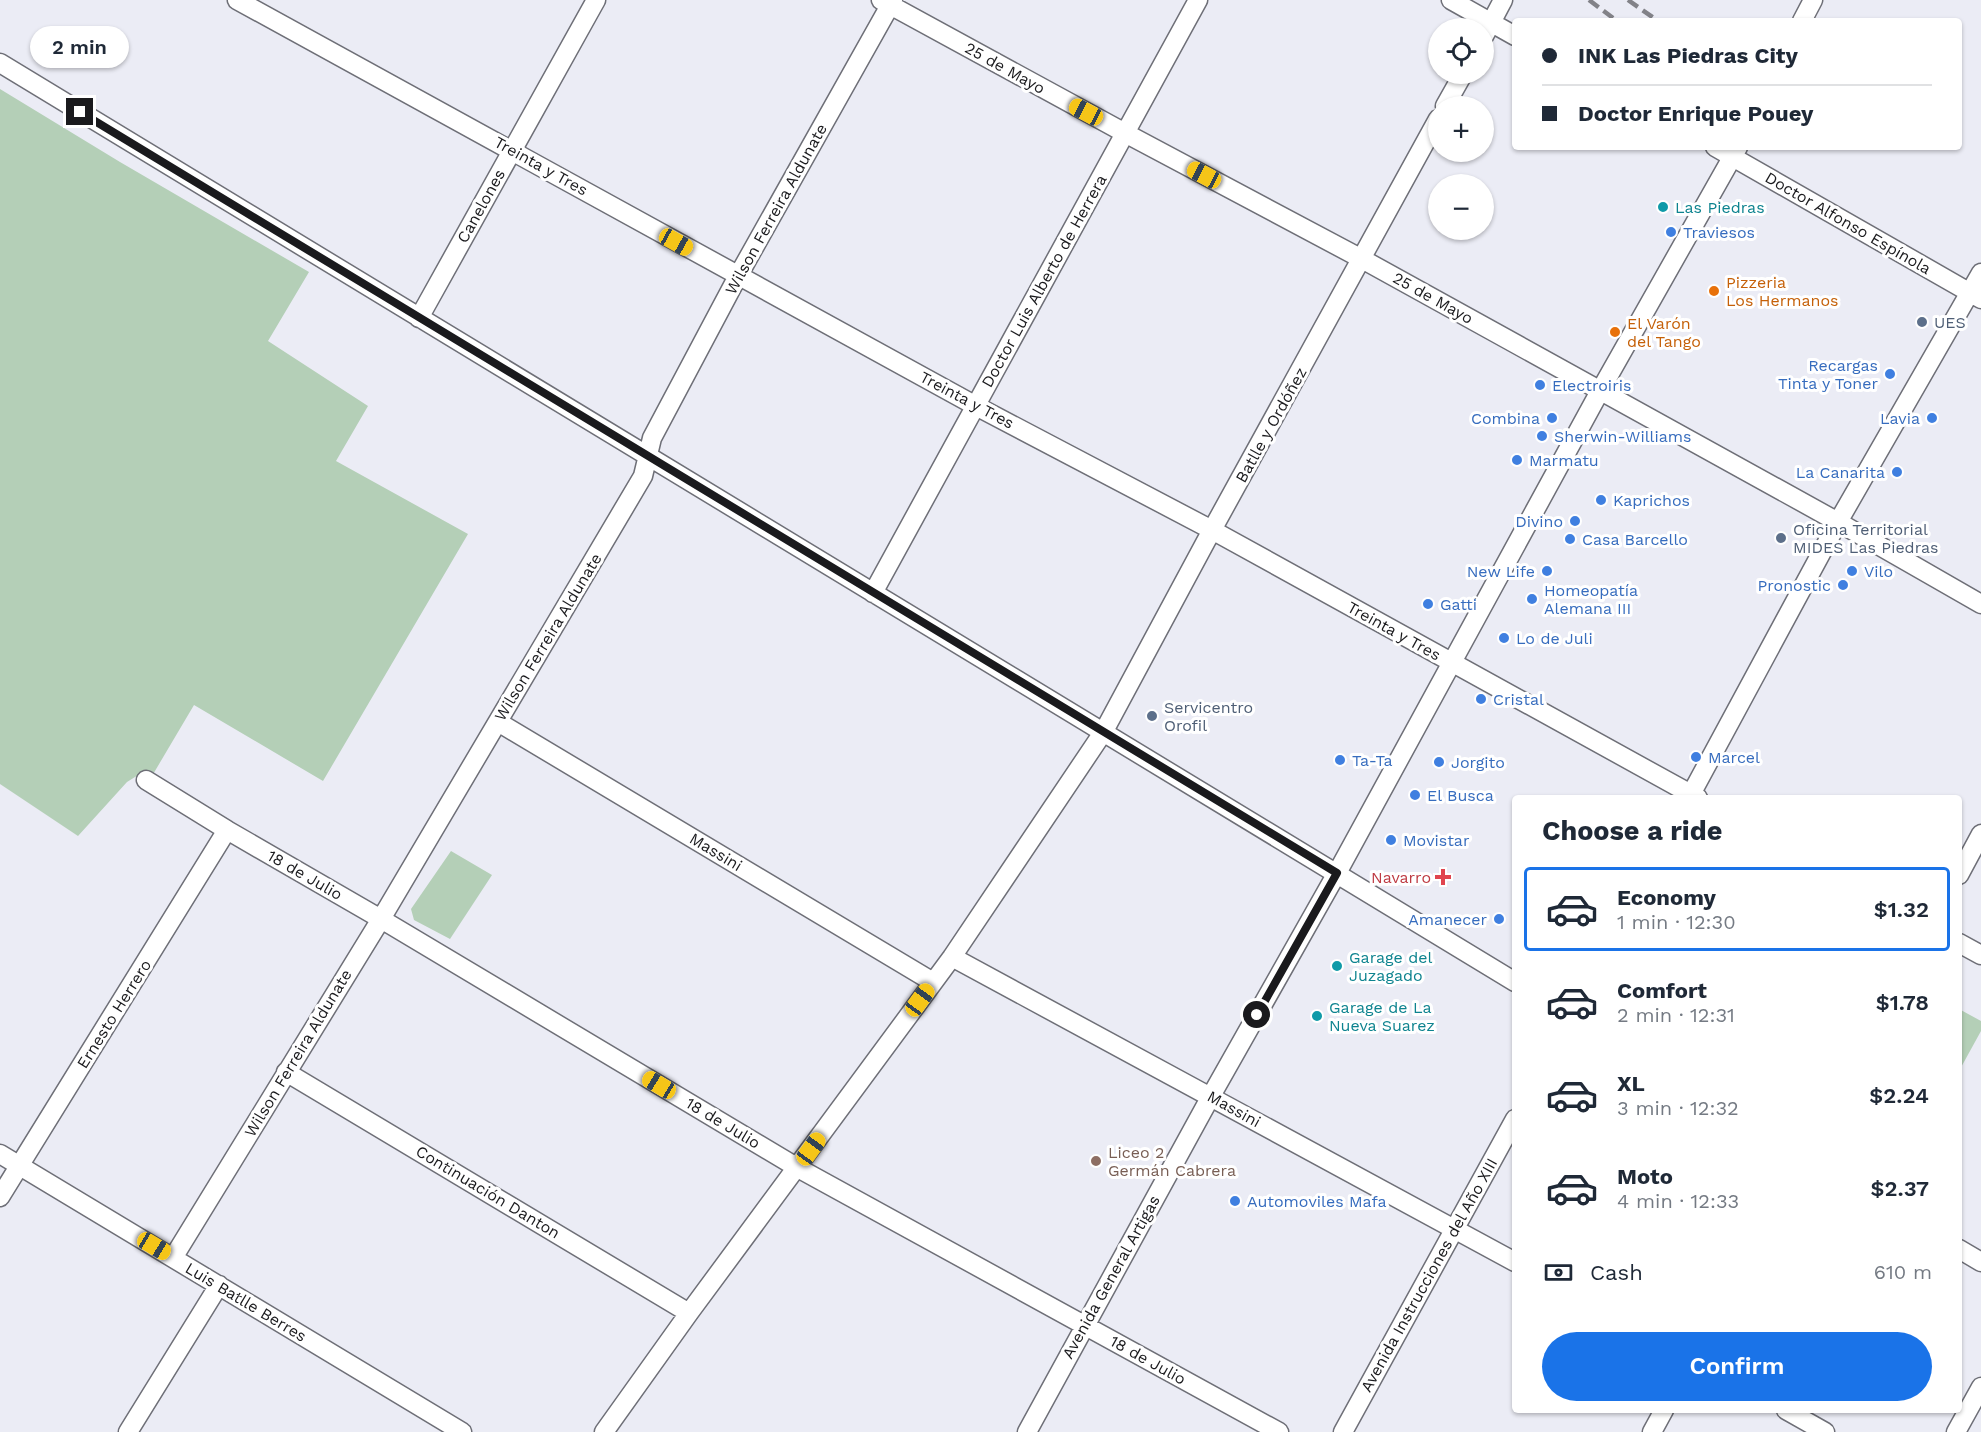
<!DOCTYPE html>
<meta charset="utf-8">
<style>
:root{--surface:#fff;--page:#f6f6f7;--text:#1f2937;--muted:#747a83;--line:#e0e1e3;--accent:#1a73e8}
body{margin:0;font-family:"Work Sans",sans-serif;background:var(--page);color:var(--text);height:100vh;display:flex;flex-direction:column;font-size:22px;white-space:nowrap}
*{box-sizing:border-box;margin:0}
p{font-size:20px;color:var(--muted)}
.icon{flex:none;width:33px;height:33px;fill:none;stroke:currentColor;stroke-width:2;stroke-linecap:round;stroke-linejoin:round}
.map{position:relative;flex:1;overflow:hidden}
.panel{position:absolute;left:1512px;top:795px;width:450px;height:618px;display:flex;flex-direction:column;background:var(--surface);border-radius:6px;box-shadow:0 2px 4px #0004}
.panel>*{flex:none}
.top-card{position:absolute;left:1512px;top:18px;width:450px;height:132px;border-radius:6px;box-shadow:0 2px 4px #0004;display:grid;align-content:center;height:132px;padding:0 30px;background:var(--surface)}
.buttons{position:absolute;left:1428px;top:18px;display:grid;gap:12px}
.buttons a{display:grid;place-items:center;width:66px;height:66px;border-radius:50%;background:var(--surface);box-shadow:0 2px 4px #0004;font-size:30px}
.end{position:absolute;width:27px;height:27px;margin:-14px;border:8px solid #1a1a1d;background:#fff;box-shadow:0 0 0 3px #fff}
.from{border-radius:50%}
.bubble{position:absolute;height:42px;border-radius:21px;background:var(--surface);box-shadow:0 2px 4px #0004;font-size:20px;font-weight:600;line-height:42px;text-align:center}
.car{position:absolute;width:18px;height:36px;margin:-18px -9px;border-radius:8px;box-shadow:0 0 4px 2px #0007;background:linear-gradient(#f5c518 24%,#345 0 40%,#f5c518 0 76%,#345 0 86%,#f5c518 0)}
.top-card b{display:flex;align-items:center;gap:21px;height:57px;font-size:22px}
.top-card b+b{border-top:2px solid var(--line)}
.top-card i{width:15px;height:15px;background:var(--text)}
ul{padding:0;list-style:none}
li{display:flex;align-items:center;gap:18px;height:84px;margin:0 12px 9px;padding:0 18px;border:3px solid transparent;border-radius:6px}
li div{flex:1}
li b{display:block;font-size:22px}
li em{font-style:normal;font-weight:600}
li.current{border-color:var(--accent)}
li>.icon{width:54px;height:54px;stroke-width:1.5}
h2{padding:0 30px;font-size:27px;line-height:72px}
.pay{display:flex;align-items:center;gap:15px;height:66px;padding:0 30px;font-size:22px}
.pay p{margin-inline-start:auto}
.cta{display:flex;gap:12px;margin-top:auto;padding:12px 30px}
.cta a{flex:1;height:69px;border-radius:36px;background:var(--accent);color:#fff;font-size:24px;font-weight:600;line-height:69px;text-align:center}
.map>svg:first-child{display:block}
.green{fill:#b4cfb7}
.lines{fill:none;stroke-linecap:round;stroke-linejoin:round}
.minor-casing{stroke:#6e6f77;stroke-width:21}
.minor{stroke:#fff;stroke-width:18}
.rail{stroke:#828288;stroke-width:4.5;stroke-dasharray:12 6;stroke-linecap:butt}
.route{stroke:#1a1a1d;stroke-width:8}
.culture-dot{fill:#0f9aa8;stroke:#fff;stroke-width:2}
.shop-dot{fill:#3f7fe0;stroke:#fff;stroke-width:2}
.food-dot{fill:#e8710a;stroke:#fff;stroke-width:2}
.service-dot{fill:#5c6f8a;stroke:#fff;stroke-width:2}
.health-dot{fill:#e0444e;stroke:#fff;stroke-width:2}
.education-dot{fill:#8d6e63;stroke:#fff;stroke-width:2}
.labels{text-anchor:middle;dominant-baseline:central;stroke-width:6;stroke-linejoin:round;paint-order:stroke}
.street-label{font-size:16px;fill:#1a1a1d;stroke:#fff}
.culture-label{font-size:16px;fill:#0d838f;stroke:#fff;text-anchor:start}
.shop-label{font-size:16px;fill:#366cbe;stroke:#fff;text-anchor:start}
.food-label{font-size:16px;fill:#c56008;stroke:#fff;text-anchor:start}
.service-label{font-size:16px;fill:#4e5e75;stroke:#fff;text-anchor:start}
.health-label{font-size:16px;fill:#be3a42;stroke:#fff;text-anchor:end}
.education-label{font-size:16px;fill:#785e54;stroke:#fff;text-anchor:start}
</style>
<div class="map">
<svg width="1981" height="1432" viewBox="0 0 1981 1432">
<rect width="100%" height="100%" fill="#ebecf5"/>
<path class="green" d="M0,89L120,162L309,272L268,341L368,406L336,461L468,534L323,781L194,705L152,776L143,772L127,782L78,836L0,784Z
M451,851L492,875L450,939L414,920L411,909Z
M1959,1009L1981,1021V1031L1959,1071Z"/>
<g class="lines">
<g class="minor-casing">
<path id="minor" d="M237,0L976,406L1212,530L1698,798
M881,0L1125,133L1362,259L1838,522L1981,604
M1451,0L1515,36
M1802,21L1813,0
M1484,36L1503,0
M0,63L1515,982
M1445,106L1463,74
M1715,147L1981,299
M419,318L596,0
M873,593L1198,0
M498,722L933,982
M146,780L227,830L381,919L798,1168L1279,1432
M1689,798L1838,522L1981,273
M1959,875L1981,834
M1959,943L1981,955
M952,957L1515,1262
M286,1072L689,1313
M0,1154L462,1432
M0,1197L227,830
M1959,1249L1981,1262
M173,1258L381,919L643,476L652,438L738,276L893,0
M1786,1410L1825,1432
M128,1432L219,1285
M604,1432L689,1313L952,957L1104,731L1212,530L1438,119
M1027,1432L1211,1096L1337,873L1600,391L1738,147
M1343,1432L1515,1119
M1652,1432L1664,1410
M1956,1432L1981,1387"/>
</g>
<use href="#minor" class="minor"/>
<path class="rail" d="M1589,0L1617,21
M1628,0L1658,21"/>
</g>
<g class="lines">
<path class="route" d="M80,112L1337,873L1257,1015"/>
</g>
<g class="culture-dot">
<circle cx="1663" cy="207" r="6"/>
<circle cx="1337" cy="966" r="6"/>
<circle cx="1317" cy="1016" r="6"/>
</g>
<g class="shop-dot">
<circle cx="1671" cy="232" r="6"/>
<circle cx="1890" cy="374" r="6"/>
<circle cx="1540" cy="385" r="6"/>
<circle cx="1552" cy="418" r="6"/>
<circle cx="1932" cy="418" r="6"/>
<circle cx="1542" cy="436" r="6"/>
<circle cx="1517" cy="460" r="6"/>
<circle cx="1897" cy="472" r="6"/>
<circle cx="1601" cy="500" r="6"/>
<circle cx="1575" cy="521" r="6"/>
<circle cx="1570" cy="539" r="6"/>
<circle cx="1547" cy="571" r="6"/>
<circle cx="1852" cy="571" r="6"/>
<circle cx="1843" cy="585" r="6"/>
<circle cx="1532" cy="599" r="6"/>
<circle cx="1428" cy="604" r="6"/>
<circle cx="1504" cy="638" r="6"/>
<circle cx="1481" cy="699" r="6"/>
<circle cx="1696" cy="757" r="6"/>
<circle cx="1340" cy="760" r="6"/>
<circle cx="1439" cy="762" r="6"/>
<circle cx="1415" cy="795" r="6"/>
<circle cx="1391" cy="840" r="6"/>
<circle cx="1499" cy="919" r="6"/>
<circle cx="1235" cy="1201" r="6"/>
</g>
<g class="food-dot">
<circle cx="1714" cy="291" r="6"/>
<circle cx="1615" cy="332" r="6"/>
</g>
<g class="service-dot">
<circle cx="1922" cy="322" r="6"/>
<circle cx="1781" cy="538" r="6"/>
<circle cx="1152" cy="716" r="6"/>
</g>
<path class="health-dot" d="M1440 868h6v6h6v6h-6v6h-6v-6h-6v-6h6z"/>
<circle class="education-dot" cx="1096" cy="1161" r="6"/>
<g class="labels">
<g class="street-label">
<text transform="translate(1005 68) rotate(29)">25 de Mayo</text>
<text transform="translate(541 166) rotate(29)">Treinta y Tres</text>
<text transform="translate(481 206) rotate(-61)">Canelones</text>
<text transform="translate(776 209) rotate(-61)">Wilson Ferreira Aldunate</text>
<text transform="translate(1848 223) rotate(30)">Doctor Alfonso Espínola</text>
<text transform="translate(1044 281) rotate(-61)">Doctor Luis Alberto de Herrera</text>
<text transform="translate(1433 298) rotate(29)">25 de Mayo</text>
<text transform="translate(967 400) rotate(28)">Treinta y Tres</text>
<text transform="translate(1271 425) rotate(-61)">Batlle y Ordóñez</text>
<text transform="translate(1394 631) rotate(29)">Treinta y Tres</text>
<text transform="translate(548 637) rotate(-59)">Wilson Ferreira Aldunate</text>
<text transform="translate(716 852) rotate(31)">Massini</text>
<text transform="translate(305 875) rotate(30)">18 de Julio</text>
<text transform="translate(114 1014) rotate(-58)">Ernesto Herrero</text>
<text transform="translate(298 1053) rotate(-59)">Wilson Ferreira Aldunate</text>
<text transform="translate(1234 1109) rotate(29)">Massini</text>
<text transform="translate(723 1123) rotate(31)">18 de Julio</text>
<text transform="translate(488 1192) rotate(31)">Continuación Danton</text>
<text transform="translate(1429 1275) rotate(-61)">Avenida Instrucciones del Año XIII</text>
<text transform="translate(1111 1277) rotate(-61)">Avenida General Artigas</text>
<text transform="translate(246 1302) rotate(31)">Luis Batlle Berres</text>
<text transform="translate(1148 1360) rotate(29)">18 de Julio</text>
</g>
<g class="culture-label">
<text x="1675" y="207">Las Piedras</text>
<text x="1349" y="957">Garage del<tspan x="1349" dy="18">Juzagado</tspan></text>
<text x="1329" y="1007">Garage de La<tspan x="1329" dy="18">Nueva Suarez</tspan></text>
</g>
<g class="shop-label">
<text x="1683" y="232">Traviesos</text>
<text x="1878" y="365" text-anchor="end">Recargas<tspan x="1878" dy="18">Tinta y Toner</tspan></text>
<text x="1552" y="385">Electroiris</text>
<text x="1540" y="418" text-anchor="end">Combina</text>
<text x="1920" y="418" text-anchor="end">Lavia</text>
<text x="1554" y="436">Sherwin-Williams</text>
<text x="1529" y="460">Marmatu</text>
<text x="1885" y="472" text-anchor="end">La Canarita</text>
<text x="1613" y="500">Kaprichos</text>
<text x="1563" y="521" text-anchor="end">Divino</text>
<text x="1582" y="539">Casa Barcello</text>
<text x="1535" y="571" text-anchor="end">New Life</text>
<text x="1864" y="571">Vilo</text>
<text x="1831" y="585" text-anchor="end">Pronostic</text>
<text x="1544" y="590">Homeopatía<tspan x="1544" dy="18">Alemana III</tspan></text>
<text x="1440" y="604">Gatti</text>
<text x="1516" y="638">Lo de Juli</text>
<text x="1493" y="699">Cristal</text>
<text x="1708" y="757">Marcel</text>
<text x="1352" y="760">Ta-Ta</text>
<text x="1451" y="762">Jorgito</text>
<text x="1427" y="795">El Busca</text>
<text x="1403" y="840">Movistar</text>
<text x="1487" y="919" text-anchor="end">Amanecer</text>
<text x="1247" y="1201">Automoviles Mafa</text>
</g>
<g class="food-label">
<text x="1726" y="282">Pizzeria<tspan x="1726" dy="18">Los Hermanos</tspan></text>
<text x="1627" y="323">El Varón<tspan x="1627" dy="18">del Tango</tspan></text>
</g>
<g class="service-label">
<text x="1934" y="322">UES</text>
<text x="1793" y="529">Oficina Territorial<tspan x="1793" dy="18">MIDES Las Piedras</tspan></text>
<text x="1164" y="707">Servicentro<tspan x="1164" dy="18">Orofil</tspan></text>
</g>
<g class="health-label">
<text x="1431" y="877">Navarro</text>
</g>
<g class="education-label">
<text x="1108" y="1152">Liceo 2<tspan x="1108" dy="18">Germán Cabrera</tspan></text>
</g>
</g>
</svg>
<div class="buttons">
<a><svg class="icon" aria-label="locate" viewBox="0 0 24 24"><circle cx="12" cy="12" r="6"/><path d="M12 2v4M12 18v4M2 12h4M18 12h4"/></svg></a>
<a>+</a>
<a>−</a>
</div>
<i class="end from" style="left:1257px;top:1015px"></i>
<i class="end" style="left:80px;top:112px"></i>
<div class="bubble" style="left:30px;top:26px;width:99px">2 min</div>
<i class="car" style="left:1086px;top:112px;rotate:298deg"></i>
<i class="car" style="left:1204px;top:175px;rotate:298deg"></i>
<i class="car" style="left:676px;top:242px;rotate:119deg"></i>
<i class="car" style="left:920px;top:1000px;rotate:36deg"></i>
<i class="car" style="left:659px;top:1085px;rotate:301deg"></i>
<i class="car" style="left:811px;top:1149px;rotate:36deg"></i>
<i class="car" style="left:154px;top:1246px;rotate:121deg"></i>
<div class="top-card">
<b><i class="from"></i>INK Las Piedras City</b>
<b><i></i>Doctor Enrique Pouey</b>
</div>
<section class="panel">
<h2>Choose a ride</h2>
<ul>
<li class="current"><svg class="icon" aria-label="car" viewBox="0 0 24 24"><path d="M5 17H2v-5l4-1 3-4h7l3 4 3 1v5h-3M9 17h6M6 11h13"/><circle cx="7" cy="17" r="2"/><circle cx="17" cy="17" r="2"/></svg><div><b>Economy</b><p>1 min · 12:30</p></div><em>$1.32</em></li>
<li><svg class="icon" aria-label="car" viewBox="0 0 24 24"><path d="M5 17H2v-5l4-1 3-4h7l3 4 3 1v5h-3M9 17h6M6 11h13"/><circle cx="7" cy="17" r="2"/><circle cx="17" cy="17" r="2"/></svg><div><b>Comfort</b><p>2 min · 12:31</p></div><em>$1.78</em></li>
<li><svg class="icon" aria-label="car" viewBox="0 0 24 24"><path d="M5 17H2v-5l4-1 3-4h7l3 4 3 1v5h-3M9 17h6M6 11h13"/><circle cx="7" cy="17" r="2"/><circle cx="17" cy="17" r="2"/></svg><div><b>XL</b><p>3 min · 12:32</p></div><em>$2.24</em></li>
<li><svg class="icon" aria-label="car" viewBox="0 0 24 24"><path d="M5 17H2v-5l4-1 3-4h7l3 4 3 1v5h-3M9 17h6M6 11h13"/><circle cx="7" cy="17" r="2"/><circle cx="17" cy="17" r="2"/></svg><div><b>Moto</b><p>4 min · 12:33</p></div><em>$2.37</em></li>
</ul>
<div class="pay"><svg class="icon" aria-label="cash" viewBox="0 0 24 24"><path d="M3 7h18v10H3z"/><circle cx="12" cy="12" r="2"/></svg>Cash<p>610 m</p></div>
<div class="cta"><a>Confirm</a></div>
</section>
</div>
